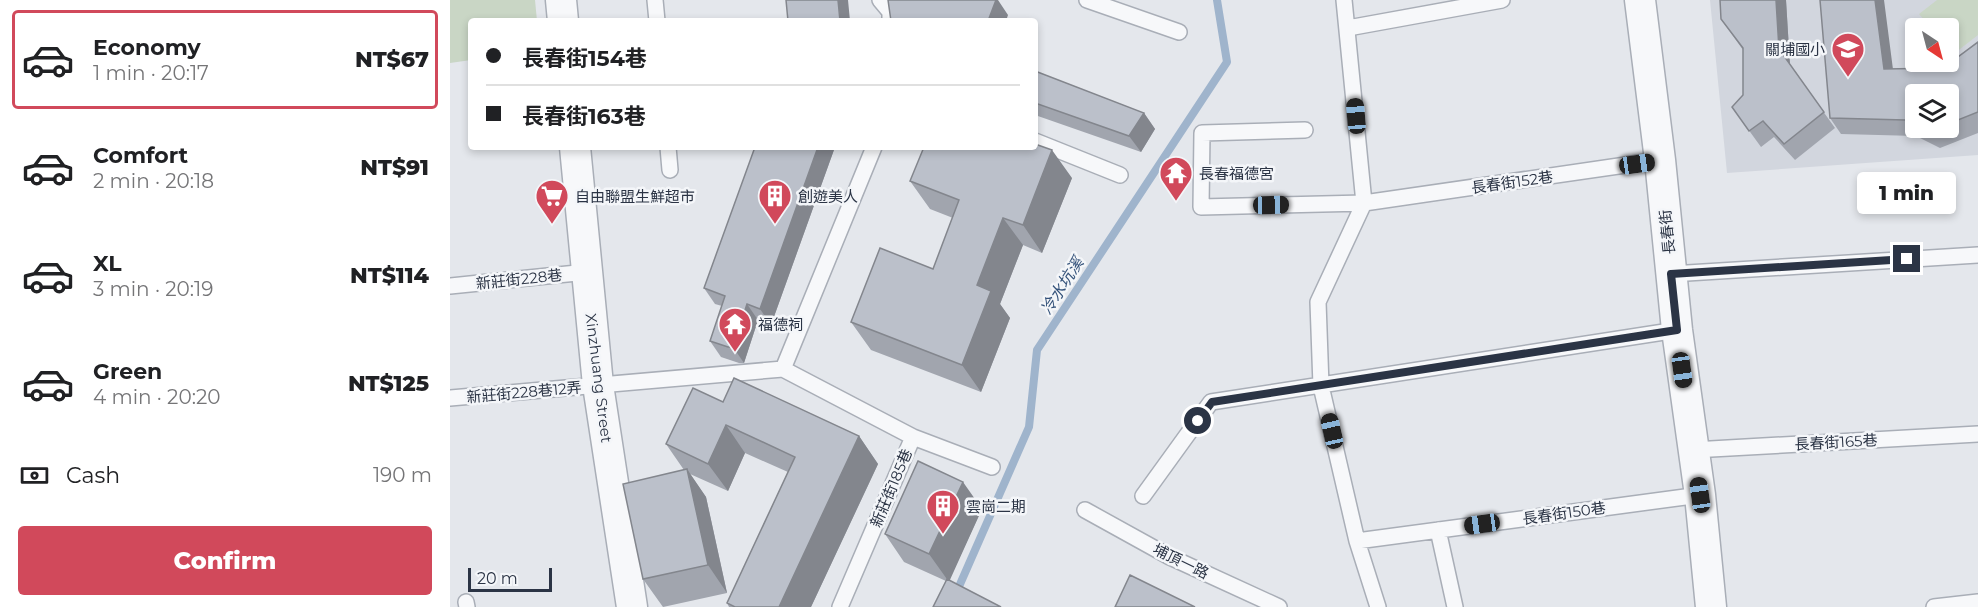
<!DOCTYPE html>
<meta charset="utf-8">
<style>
:root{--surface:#fff;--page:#f6f6f6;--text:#202124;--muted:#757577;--line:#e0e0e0;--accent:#d1495b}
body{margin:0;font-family:Montserrat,"Noto Sans TC",sans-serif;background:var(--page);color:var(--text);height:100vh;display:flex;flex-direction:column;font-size:22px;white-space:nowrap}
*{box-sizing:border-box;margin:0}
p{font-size:20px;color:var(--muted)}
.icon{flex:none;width:33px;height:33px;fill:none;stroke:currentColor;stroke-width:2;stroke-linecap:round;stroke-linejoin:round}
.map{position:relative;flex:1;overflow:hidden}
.drawer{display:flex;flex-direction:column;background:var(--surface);width:450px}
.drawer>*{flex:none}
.banner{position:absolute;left:18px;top:18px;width:570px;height:132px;border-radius:6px;box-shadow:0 3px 9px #0003;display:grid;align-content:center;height:132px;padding:0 18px;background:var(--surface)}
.needle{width:39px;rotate:144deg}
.buttons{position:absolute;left:1455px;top:18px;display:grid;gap:12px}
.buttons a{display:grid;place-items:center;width:54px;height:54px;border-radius:6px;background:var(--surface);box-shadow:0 3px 9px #0003;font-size:30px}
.scale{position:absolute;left:18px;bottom:15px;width:84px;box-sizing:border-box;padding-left:6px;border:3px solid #2b3445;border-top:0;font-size:16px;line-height:21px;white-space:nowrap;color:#2b3445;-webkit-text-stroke:4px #f4f6f9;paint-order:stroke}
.end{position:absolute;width:27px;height:27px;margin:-14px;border:8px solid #2b3445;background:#fff;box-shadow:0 0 0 3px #fff}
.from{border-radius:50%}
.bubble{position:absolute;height:42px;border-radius:6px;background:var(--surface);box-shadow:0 3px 9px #0003;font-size:20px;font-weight:800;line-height:42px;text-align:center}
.car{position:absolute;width:18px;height:36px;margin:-18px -9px;border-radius:8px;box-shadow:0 0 4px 2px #0007;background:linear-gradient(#222 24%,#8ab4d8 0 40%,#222 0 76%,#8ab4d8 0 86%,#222 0)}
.banner b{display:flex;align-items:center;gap:21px;height:57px;font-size:22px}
.banner b+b{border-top:2px solid var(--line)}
.banner i{width:15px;height:15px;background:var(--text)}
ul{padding:10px 0 0;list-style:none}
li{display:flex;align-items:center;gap:18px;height:99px;margin:0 12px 9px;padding:0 6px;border:3px solid transparent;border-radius:6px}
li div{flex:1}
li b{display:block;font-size:22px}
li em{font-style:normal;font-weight:800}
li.active{border-color:var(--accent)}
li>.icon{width:54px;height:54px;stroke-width:1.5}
.pay{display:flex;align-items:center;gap:15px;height:66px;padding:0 18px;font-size:22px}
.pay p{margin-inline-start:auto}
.button{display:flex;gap:12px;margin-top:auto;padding:12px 18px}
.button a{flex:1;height:69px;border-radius:6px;background:var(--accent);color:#fff;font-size:24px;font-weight:800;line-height:69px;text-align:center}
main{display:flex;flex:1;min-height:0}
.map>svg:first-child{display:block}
.built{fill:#d2d6de;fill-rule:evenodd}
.green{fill:#c9d6c5}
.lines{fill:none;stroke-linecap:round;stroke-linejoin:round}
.stream{stroke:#9fb4cc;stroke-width:8}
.service-casing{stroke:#a9aeb7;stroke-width:18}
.minor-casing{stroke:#a9aeb7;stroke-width:33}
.service{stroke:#f7f8fa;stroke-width:15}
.minor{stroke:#f7f8fa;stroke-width:30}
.wall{fill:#a1a5ae;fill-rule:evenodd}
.shaded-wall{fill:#83868d}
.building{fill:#bbc0ca;stroke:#83868d;stroke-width:1.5}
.route{stroke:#2b3445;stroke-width:8}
.labels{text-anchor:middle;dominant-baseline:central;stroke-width:5;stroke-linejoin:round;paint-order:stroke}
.poi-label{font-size:15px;fill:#2b3445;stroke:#f4f6f9;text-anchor:start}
.street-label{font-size:15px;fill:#2b3445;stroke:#f4f6f9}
.water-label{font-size:16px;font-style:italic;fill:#34527a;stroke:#f4f6f9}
</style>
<main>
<section class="drawer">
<ul>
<li class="active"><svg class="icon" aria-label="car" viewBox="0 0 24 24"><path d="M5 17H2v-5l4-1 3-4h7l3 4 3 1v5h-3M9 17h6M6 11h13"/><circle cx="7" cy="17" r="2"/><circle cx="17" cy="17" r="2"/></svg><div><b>Economy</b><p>1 min · 20:17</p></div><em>NT$67</em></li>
<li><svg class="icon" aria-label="car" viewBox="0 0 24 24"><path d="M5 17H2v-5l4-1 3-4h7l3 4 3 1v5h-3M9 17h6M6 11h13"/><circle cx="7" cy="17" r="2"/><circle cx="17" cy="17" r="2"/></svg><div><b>Comfort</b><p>2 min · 20:18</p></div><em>NT$91</em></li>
<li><svg class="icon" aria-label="car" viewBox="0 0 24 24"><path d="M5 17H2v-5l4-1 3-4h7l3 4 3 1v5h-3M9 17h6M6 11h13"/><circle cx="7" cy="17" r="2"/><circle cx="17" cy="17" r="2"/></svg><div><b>XL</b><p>3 min · 20:19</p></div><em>NT$114</em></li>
<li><svg class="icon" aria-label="car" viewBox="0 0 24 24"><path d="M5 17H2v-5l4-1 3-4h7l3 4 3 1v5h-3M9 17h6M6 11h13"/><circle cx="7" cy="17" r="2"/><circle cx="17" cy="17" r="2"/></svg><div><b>Green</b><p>4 min · 20:20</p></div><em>NT$125</em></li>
</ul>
<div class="pay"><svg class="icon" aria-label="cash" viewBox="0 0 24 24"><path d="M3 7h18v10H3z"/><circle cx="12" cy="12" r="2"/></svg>Cash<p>190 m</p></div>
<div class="button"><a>Confirm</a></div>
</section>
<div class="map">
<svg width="1528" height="607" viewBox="0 0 1528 607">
<rect width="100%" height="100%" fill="#e4e7ec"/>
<path class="built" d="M1260,0H1528V155L1277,173ZM1466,28H1498V62H1466ZM1466,94H1498V128H1466Z"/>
<path class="green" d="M0,0H85L87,21H21V60L0,63Z
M1487,0H1528V35L1501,56L1499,52L1498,28H1481L1469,14Z"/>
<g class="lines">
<path class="stream" d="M500,607L579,427L587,350L777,62L767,0"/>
<g class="service-casing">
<path id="service" d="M205,0L207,21
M430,0L440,12V21
M637,0L729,32
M894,0L914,203
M898,28L1052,0
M855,130L752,133L751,207L914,203L1210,160
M585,141L670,175
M218,147L220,170
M914,203L868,302L871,386L907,541L928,607
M1221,274L1528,255
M0,286L137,272
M333,369L463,437L390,607
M0,398L333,369L424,147
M463,437L542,467
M1243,450L1528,434
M693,496L761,402L1227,330
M635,510L720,557L829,607
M988,530L1005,607
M907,541L1250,495
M16,602L17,607
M1484,607L1528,602"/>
</g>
<g class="minor-casing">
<path id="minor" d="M111,0L113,21
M1190,0L1210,160L1227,330L1250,495L1261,607
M125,147L148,385L182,607"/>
</g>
<use href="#service" class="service"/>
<use href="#minor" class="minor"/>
</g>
<path class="wall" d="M1270,0H1336L1340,65L1385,128L1345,160L1324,137L1311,147L1282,107L1293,95V50L1271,19Z
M1528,42V133L1490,148L1466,136L1391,134L1380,118L1443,69L1493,68ZM1466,94H1498V128H1466Z
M585,71L694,113L705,129L691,152L585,115Z
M305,147H385L321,325L308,320L294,363H289L271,357L260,341L272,306L265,304L254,288Z
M622,178L592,253L573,245L550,304L560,318L531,392L421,350L401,322L483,269L503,218L480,209L460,181Z
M273,402L409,436L428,464L361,607H279L277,603L338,472L295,453L278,491L240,474L256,497L277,593L213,607L193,579L234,470L216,444Z
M532,509L499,580L496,581L454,562L435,534Z"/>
<path class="shaded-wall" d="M388,0H398L400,21H390Z
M546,0H548L558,15L556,21H538Z
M1326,0H1336L1340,66L1329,49Z
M1425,0H1434L1445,85L1434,69Z
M694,113L705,129L691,152L679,136Z
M368,147H385L321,325L310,309Z
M602,150L622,178L592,253L573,225Z
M553,218L573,245L550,304L560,318L531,392L512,365L527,285Z
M297,304L308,320L294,363L283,347Z
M276,425L295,453L278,491L258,464Z
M409,436L428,464L361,607H329Z
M237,469L256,497L277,593L258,565Z
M513,482L532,509L499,582L479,554Z"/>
<path class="building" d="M336,0H388L390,21H338Z
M438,0H546L538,21H441Z
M1270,0H1326L1329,49L1374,112L1334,144L1313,121L1299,131L1282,107L1293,95V48L1271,19Z
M1370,0H1425L1434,69L1493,68L1528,42V112L1498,124V94H1466V125L1455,120L1380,118Z
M585,71L694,113L679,136L585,103Z
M1470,128H1490L1479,132Z
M585,144L602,150L573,225L553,218L527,285L541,291L512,365L401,322L430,248L483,269L509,200L460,181L474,147H585Z
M305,147H368L310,309L297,304L283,347H278L260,341L275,296L254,288Z
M284,378L409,436L329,607H285L277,603L345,457L276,425L258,464L216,444L243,388L273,402Z
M468,461L513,482L479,554L435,534Z
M237,469L258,565L193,579L173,484Z
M680,575L745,607H665Z
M497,579L551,607H483Z"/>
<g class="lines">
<path class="route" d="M748,421L762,402L1227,330L1221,274L1457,259"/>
</g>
<defs>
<g id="school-pin" transform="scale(1.725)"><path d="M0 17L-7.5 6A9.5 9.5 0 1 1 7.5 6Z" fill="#d1495b" stroke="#f4f6f9"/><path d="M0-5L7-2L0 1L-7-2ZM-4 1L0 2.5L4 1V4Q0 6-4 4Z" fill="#fff"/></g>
<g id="temple-pin" transform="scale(1.725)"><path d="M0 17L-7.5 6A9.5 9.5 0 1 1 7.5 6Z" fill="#d1495b" stroke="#f4f6f9"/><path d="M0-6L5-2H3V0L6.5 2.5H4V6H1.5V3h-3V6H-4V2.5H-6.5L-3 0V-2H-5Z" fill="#fff"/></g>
<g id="supermarket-pin" transform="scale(1.725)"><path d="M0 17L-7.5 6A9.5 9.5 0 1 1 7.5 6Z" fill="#d1495b" stroke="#f4f6f9"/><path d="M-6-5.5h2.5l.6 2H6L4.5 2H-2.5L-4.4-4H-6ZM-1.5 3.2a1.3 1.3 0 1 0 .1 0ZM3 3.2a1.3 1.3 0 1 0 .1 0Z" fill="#fff"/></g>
<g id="building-pin" transform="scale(1.725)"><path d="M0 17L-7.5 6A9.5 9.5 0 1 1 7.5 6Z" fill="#d1495b" stroke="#f4f6f9"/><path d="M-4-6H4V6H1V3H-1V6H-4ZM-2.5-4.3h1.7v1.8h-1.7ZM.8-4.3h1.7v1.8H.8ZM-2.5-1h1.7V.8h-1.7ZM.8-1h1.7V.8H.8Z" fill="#fff"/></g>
</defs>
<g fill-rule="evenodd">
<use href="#school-pin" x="1398" y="49"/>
<use href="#temple-pin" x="726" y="173"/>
<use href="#supermarket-pin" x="102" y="196"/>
<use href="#building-pin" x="325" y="196"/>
<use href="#temple-pin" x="285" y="324"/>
<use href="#building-pin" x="493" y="506"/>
</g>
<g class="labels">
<g class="poi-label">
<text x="1375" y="49" text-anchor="end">關埔國小</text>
<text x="749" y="173">長春福德宮</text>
<text x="125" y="196">自由聯盟生鮮超市</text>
<text x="348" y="196">創遊美人</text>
<text x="308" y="324">福德祠</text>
<text x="516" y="506">雲崗二期</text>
</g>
<g class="street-label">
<text transform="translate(1062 182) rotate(-8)">長春街152巷</text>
<text transform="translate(1217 232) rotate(-96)">長春街</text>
<text transform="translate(69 279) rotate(-6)">新莊街228巷</text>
<text transform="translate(149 378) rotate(83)">Xinzhuang Street</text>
<text transform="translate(74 392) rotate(-5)">新莊街228巷12弄</text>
<text transform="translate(1386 442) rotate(-3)">長春街165巷</text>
<text transform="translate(441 488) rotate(-67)">新莊街185巷</text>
<text transform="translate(1114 513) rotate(-8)">長春街150巷</text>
<text transform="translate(731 561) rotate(26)">埔頂一路</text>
</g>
<g class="water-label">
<text transform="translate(612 286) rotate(-57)">冷水坑溪</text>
</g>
</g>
</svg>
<div class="buttons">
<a><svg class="needle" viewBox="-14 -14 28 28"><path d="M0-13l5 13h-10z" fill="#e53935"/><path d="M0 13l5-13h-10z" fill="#757577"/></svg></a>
<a><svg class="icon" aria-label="layers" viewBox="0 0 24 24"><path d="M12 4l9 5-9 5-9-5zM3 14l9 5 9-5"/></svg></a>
</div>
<div class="scale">20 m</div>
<i class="end from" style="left:748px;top:421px"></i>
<i class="end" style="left:1457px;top:259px"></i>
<div class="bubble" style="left:1407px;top:172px;width:99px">1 min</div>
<i class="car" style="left:906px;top:116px;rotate:355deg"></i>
<i class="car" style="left:1187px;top:164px;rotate:82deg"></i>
<i class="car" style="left:821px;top:205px;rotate:89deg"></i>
<i class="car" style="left:1232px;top:370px;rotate:172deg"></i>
<i class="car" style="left:882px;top:431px;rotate:347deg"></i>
<i class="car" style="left:1250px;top:495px;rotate:352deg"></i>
<i class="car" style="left:1032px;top:524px;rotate:262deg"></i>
<div class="banner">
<b><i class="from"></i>長春街154巷</b>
<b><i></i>長春街163巷</b>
</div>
</div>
</main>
